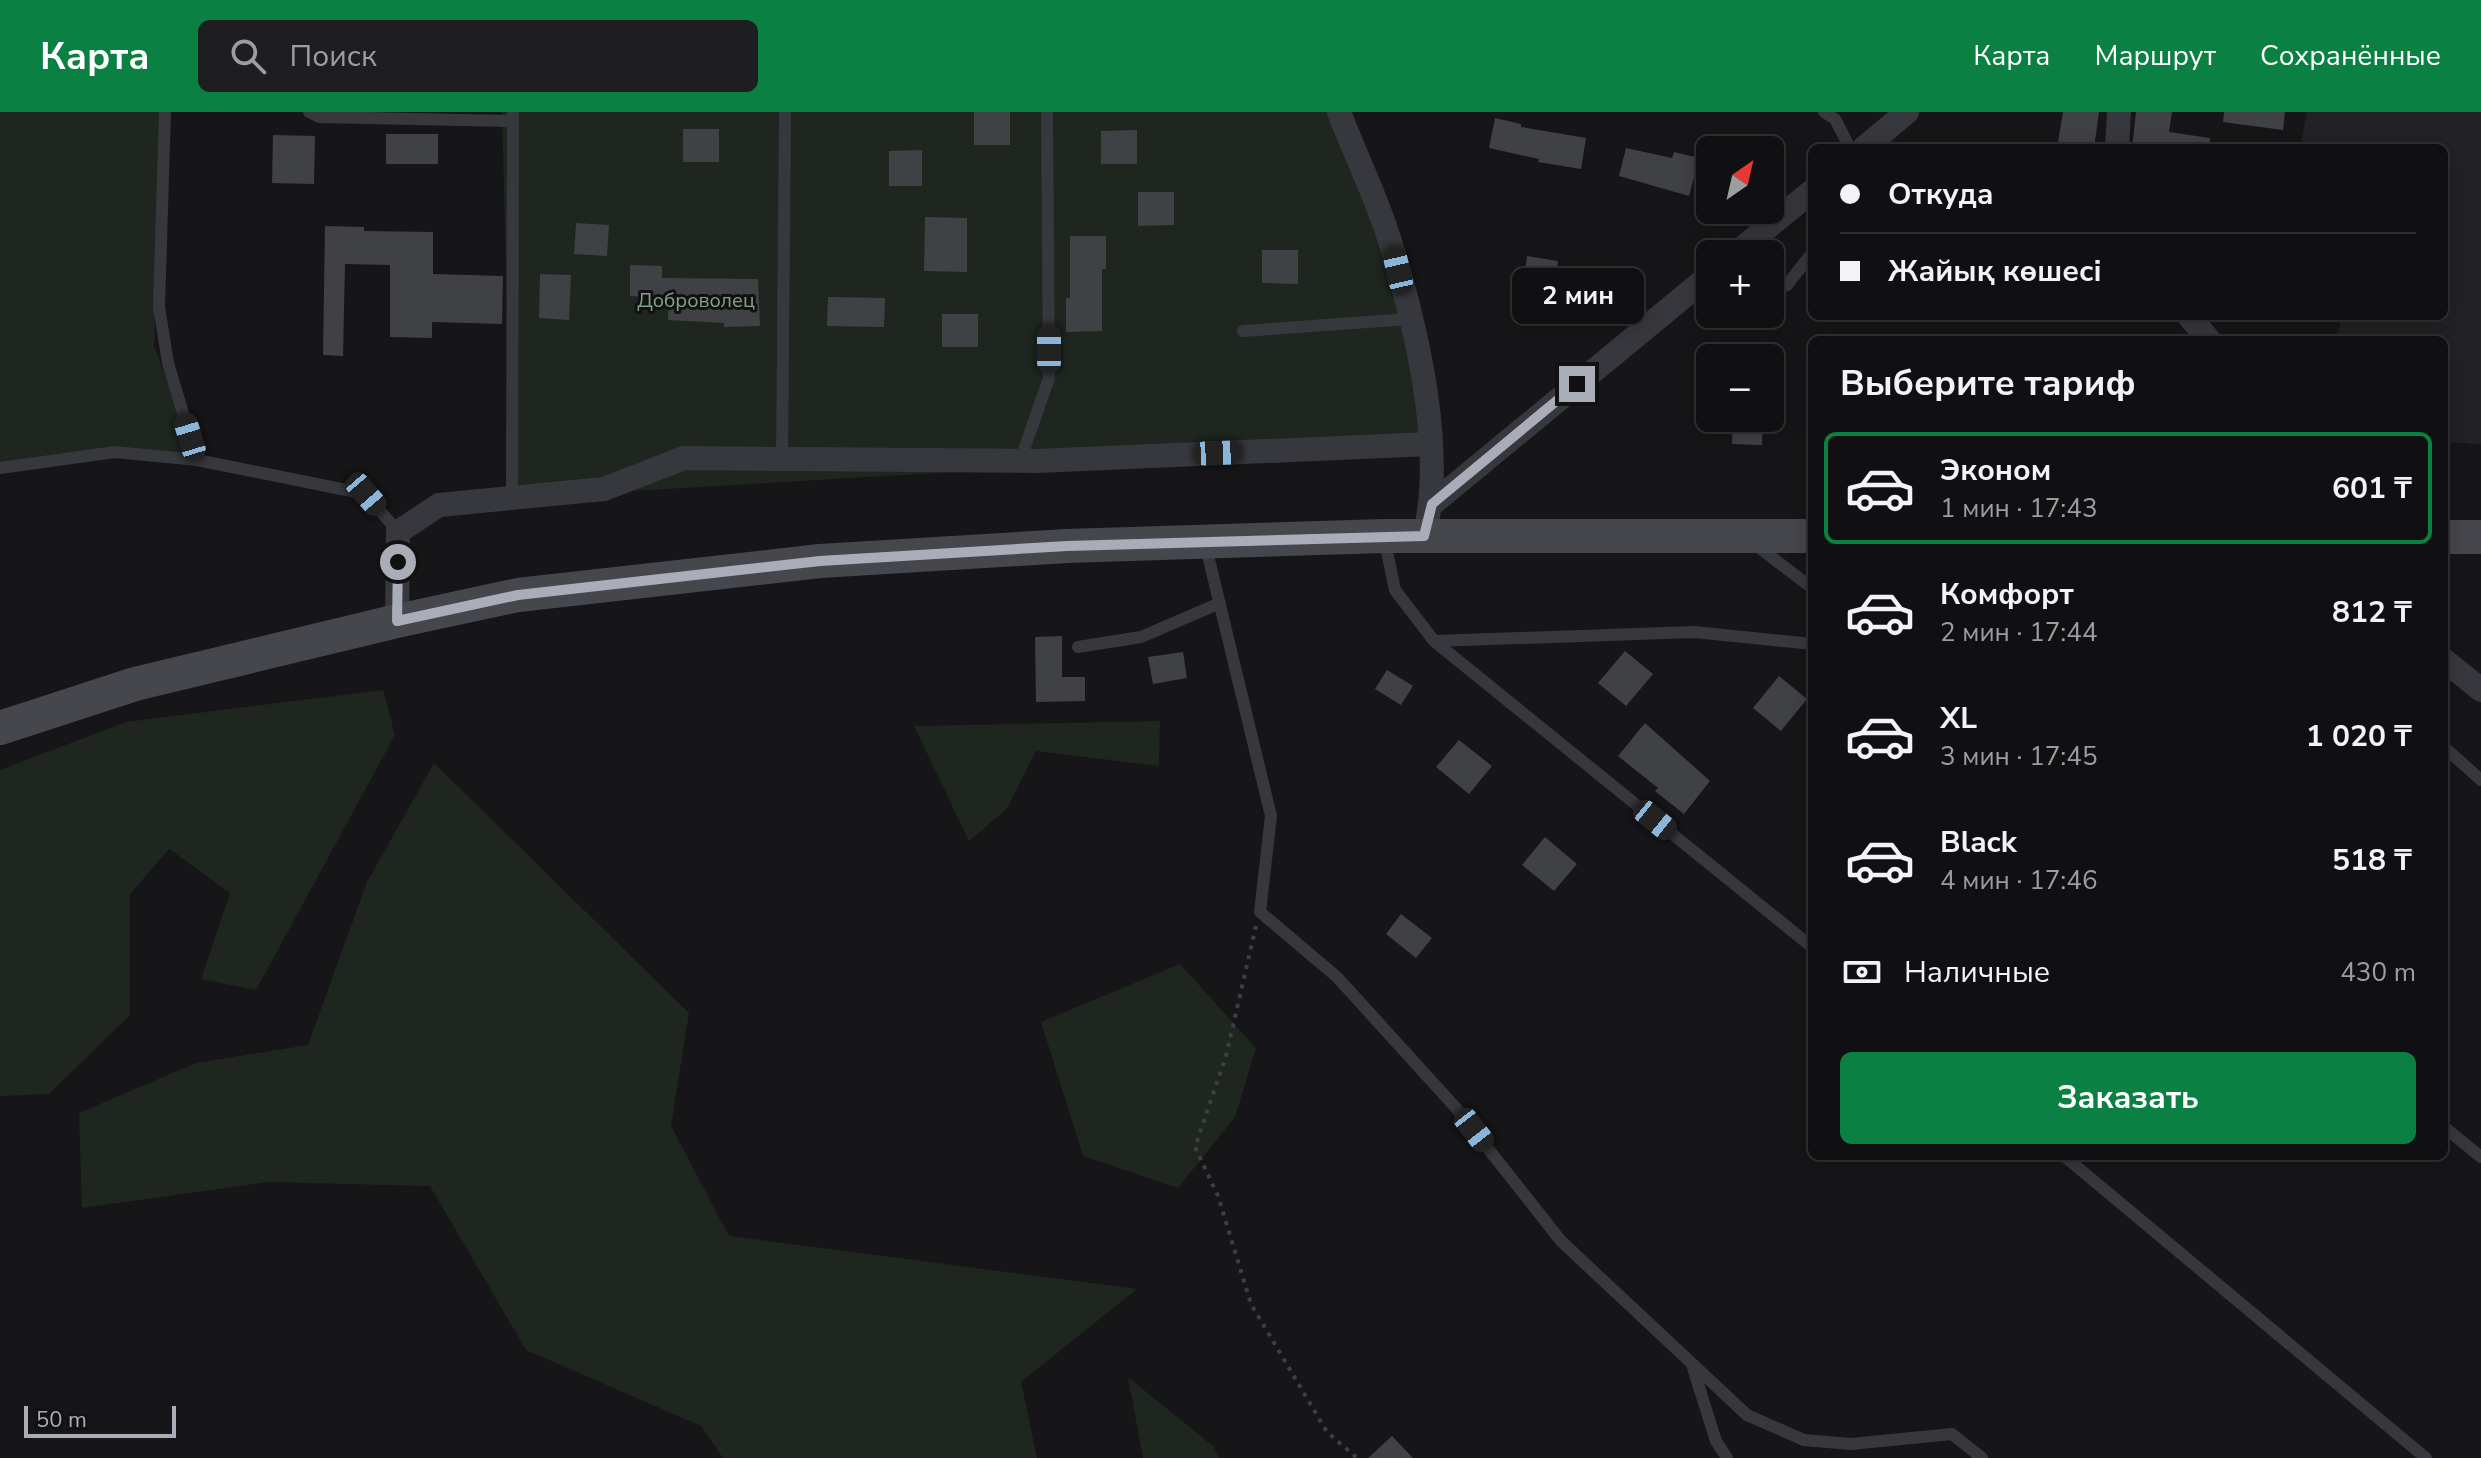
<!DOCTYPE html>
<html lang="ru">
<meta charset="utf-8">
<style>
:root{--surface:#101012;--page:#1e1e20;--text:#f1f3f6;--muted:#9c9d9f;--line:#303032;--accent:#0b8043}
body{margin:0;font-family:"Nunito Sans",sans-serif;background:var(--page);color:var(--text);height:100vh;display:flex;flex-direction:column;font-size:30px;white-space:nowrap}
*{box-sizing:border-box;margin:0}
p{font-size:26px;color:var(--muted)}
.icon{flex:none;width:44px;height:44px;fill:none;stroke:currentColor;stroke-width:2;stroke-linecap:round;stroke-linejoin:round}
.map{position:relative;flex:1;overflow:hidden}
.panel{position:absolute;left:1808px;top:224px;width:640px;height:824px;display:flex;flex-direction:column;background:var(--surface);border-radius:12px;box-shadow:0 4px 20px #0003,0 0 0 2px var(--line)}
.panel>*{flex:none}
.banner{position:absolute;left:1808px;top:32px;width:640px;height:176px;border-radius:12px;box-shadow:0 4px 20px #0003,0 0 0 2px var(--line);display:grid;align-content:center;height:176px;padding:0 32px;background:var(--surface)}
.needle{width:52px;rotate:34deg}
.buttons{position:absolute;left:1696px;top:24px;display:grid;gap:16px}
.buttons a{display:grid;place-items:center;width:88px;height:88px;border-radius:12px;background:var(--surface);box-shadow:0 4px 20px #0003,0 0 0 2px var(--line);font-size:40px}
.scale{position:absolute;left:24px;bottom:20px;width:152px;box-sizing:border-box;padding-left:8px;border:4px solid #a8adb8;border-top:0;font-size:22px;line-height:28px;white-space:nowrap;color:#a8adb8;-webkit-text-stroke:6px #111113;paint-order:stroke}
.end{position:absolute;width:36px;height:36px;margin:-18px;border:10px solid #a8adb8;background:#111;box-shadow:0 0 0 4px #111}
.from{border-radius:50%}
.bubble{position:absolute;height:56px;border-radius:12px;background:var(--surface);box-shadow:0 4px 20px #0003,0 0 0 2px var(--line);font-size:26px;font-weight:700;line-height:56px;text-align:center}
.car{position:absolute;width:24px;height:48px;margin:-24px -12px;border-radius:10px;box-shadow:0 0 6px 2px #0007;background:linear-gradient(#222 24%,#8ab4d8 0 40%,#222 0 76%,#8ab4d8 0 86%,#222 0)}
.banner b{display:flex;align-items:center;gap:28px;height:76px;font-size:30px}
.banner b+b{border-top:2px solid var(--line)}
.banner i{width:20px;height:20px;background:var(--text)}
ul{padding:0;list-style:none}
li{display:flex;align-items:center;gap:24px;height:112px;margin:0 16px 12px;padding:0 16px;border:4px solid transparent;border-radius:12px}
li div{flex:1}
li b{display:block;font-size:30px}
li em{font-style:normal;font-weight:700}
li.on{border-color:var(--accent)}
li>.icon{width:72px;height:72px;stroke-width:1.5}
h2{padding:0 32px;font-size:36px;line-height:96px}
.pay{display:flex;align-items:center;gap:20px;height:88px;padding:0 32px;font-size:30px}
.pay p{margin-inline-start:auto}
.action{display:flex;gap:16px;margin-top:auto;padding:16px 32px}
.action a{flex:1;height:92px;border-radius:12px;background:var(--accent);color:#fff;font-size:32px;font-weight:700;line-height:92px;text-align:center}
header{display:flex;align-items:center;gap:48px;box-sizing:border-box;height:112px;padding:0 40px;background:var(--accent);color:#fff}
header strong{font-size:38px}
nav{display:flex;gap:44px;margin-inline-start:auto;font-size:28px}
.search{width:560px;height:72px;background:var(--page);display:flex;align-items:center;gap:20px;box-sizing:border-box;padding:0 28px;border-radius:12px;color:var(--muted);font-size:30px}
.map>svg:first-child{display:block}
.built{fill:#222225}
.green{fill:#1e261f}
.building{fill:#404145}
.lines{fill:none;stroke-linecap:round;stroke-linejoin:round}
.path{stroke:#3d3f44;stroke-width:4;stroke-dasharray:4 6;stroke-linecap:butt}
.lane{stroke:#37383d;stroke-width:12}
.street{stroke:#37383d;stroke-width:24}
.secondary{stroke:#45474d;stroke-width:34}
.route{stroke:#a8adb8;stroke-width:10}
.labels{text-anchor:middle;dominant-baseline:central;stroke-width:6;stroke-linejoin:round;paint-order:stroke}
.park-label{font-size:20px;fill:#7fa381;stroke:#111113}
</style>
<header>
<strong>Карта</strong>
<div class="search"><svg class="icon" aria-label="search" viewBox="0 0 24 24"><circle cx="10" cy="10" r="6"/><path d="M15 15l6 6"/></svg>Поиск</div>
<nav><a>Карта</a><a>Маршрут</a><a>Сохранённые</a></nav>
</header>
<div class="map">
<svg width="2481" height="1346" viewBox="0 0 2481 1346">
<rect width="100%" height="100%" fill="#161618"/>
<path class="built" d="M2307,0H2481V332L2447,330L2450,294L2444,293V228H2337L2341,204H2444V36H2300Z"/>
<path class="green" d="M0,0H161L154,234L197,348L115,340L0,356Z
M502,0H1338L1409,207L1430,332L512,386Z
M383,578L395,623L256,878L201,867L230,781L169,737L130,782V903L49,982L0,984V658L126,610Z
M1160,609L1159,654L1036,639L1007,697L969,729L914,614Z
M434,651L689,901L671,1014L729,1124L1137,1177L1021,1270L1037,1346H723L701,1314L526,1238L430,1074L268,1070L82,1096L79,1001L196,951L308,933L367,770Z
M1180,852L1256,936L1235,1005L1178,1076L1083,1044L1041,910Z
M1128,1265L1214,1335L1219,1346H1143Z"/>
<path class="building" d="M974,0H1010V33H974Z
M2063,0H2099L2094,36H2057Z
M2136,0H2172L2169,20L2210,26L2209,36H2132Z
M2224,0H2285L2283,18L2223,10Z
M1495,6L1521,12V15L1586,26L1581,57L1538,50L1539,47L1489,36Z
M683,17H719V50H683Z
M1137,18V52H1101V19Z
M386,22H438V52H386Z
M273,23L315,24L314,72L272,71Z
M1626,36L1672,46L1674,40L1699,46L1689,84L1619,64Z
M922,38V74H889V39Z
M1138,80H1174V113L1138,114Z
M925,105L967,106V160L924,159Z
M576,111L609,113L607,144L574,142Z
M325,114L364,115V119L433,120V162L503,164L502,212L432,210V226L390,225V153L345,152L343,244L323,243Z
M1070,124H1106V157H1102V219L1066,220V186H1070Z
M1262,138H1298V172L1262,171Z
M1527,144L1558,149L1553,185L1522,181Z
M630,153L662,154V166L758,167L760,214L724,215V211L668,208L669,186L630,184Z
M540,162L571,163L569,208L539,206Z
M828,185L885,186L884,215L827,214Z
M942,202H978V235H942Z
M1733,306H1763L1762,333L1732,332Z
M1062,524V565H1085V589L1036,590L1035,525Z
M1625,539L1653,562L1626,594L1598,571Z
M1183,540L1187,566L1153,572L1148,545Z
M1387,558L1413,574L1401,593L1375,577Z
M1779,564L1807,587L1781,619L1753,596Z
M1645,611L1710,669L1684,702L1655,679L1658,676L1618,644Z
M1459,628L1492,654L1469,682L1436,655Z
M1545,725L1577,752L1554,779L1522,753Z
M1401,802L1432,826L1416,846L1386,822Z
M1392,1324L1413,1346H1368Z"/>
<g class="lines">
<path class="path" d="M1256,814L1226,944L1195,1035L1218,1084L1251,1192L1327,1320L1357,1346"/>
<path class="lane" d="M165,0L159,195L168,251L197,348
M309,0L319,5L513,9
M1824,0L1835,7L1850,36
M1770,179L1787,173L1812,141
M1243,219L1409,207
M782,347L785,0
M1020,349L1049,266L1047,0
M0,356L115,340L197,348L366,382L398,420
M512,386L513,0
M1384,425L1395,478L1434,529L1694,520L1812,532
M1205,431L1271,704L1260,800L1337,865L1456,996L1561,1129L1747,1303L1804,1328L1851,1332L1952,1322L1982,1346
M1753,431L1812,476
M1434,529L1812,835
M1078,535L1141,525L1220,491
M2444,635L2481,668
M2444,1015L2481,1045
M2064,1044L2426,1346
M1693,1256L1716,1329L1727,1346"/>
<path class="street" d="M1339,0C1356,45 1379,90 1392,136C1417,218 1446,341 1424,424
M1864,36L1907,0
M2117,36L2119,0
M1735,142L1812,79
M2189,204L2209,228
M1432,392L1710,163
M397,509L398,420L439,393L604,377L684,346L1037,349L1430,332
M2444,548L2481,578"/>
<path class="secondary" d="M2444,425H2481
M0,616L135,572L397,509L518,483L820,449L1067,434L1384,424H1812"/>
</g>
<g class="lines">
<path class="route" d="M398,450L397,509L518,483L820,449L1067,434L1424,424L1432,392L1577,272"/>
</g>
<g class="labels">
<g class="park-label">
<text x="696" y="188">Доброволец</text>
</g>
</g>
</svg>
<div class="buttons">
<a><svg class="needle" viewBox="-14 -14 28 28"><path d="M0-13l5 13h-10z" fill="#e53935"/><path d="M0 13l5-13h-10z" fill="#9c9d9f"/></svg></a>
<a>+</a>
<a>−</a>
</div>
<div class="scale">50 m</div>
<i class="end from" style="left:398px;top:450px"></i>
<i class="end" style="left:1577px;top:272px"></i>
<div class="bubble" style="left:1512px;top:156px;width:132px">2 мин</div>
<i class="car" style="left:1398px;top:158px;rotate:347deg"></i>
<i class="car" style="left:1049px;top:237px;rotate:0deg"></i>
<i class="car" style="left:190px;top:325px;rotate:343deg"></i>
<i class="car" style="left:1218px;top:341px;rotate:88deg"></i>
<i class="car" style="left:366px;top:382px;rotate:139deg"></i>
<i class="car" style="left:1655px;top:708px;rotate:129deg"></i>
<i class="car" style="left:1474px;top:1018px;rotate:142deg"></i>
<div class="banner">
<b><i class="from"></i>Откуда</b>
<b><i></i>Жайық көшесі</b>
</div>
<section class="panel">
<h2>Выберите тариф</h2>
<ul>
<li class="on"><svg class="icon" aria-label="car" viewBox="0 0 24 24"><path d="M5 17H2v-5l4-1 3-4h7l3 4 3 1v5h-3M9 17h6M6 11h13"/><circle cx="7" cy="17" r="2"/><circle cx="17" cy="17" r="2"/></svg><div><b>Эконом</b><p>1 мин · 17:43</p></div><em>601 ₸</em></li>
<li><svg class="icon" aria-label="car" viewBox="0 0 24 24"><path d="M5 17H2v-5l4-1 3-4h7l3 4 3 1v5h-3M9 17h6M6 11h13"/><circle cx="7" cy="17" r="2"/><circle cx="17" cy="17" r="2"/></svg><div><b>Комфорт</b><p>2 мин · 17:44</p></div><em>812 ₸</em></li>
<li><svg class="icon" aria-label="car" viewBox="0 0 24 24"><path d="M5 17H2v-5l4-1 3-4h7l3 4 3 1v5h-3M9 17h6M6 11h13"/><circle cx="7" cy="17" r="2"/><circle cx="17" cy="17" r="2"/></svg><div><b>XL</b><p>3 мин · 17:45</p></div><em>1 020 ₸</em></li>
<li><svg class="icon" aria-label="car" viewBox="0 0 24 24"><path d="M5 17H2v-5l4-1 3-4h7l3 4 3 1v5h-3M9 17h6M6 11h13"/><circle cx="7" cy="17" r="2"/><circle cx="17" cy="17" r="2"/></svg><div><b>Black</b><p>4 мин · 17:46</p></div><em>518 ₸</em></li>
</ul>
<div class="pay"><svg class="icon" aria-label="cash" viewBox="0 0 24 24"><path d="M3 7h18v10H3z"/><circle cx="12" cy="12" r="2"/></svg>Наличные<p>430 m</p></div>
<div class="action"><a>Заказать</a></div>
</section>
</div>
